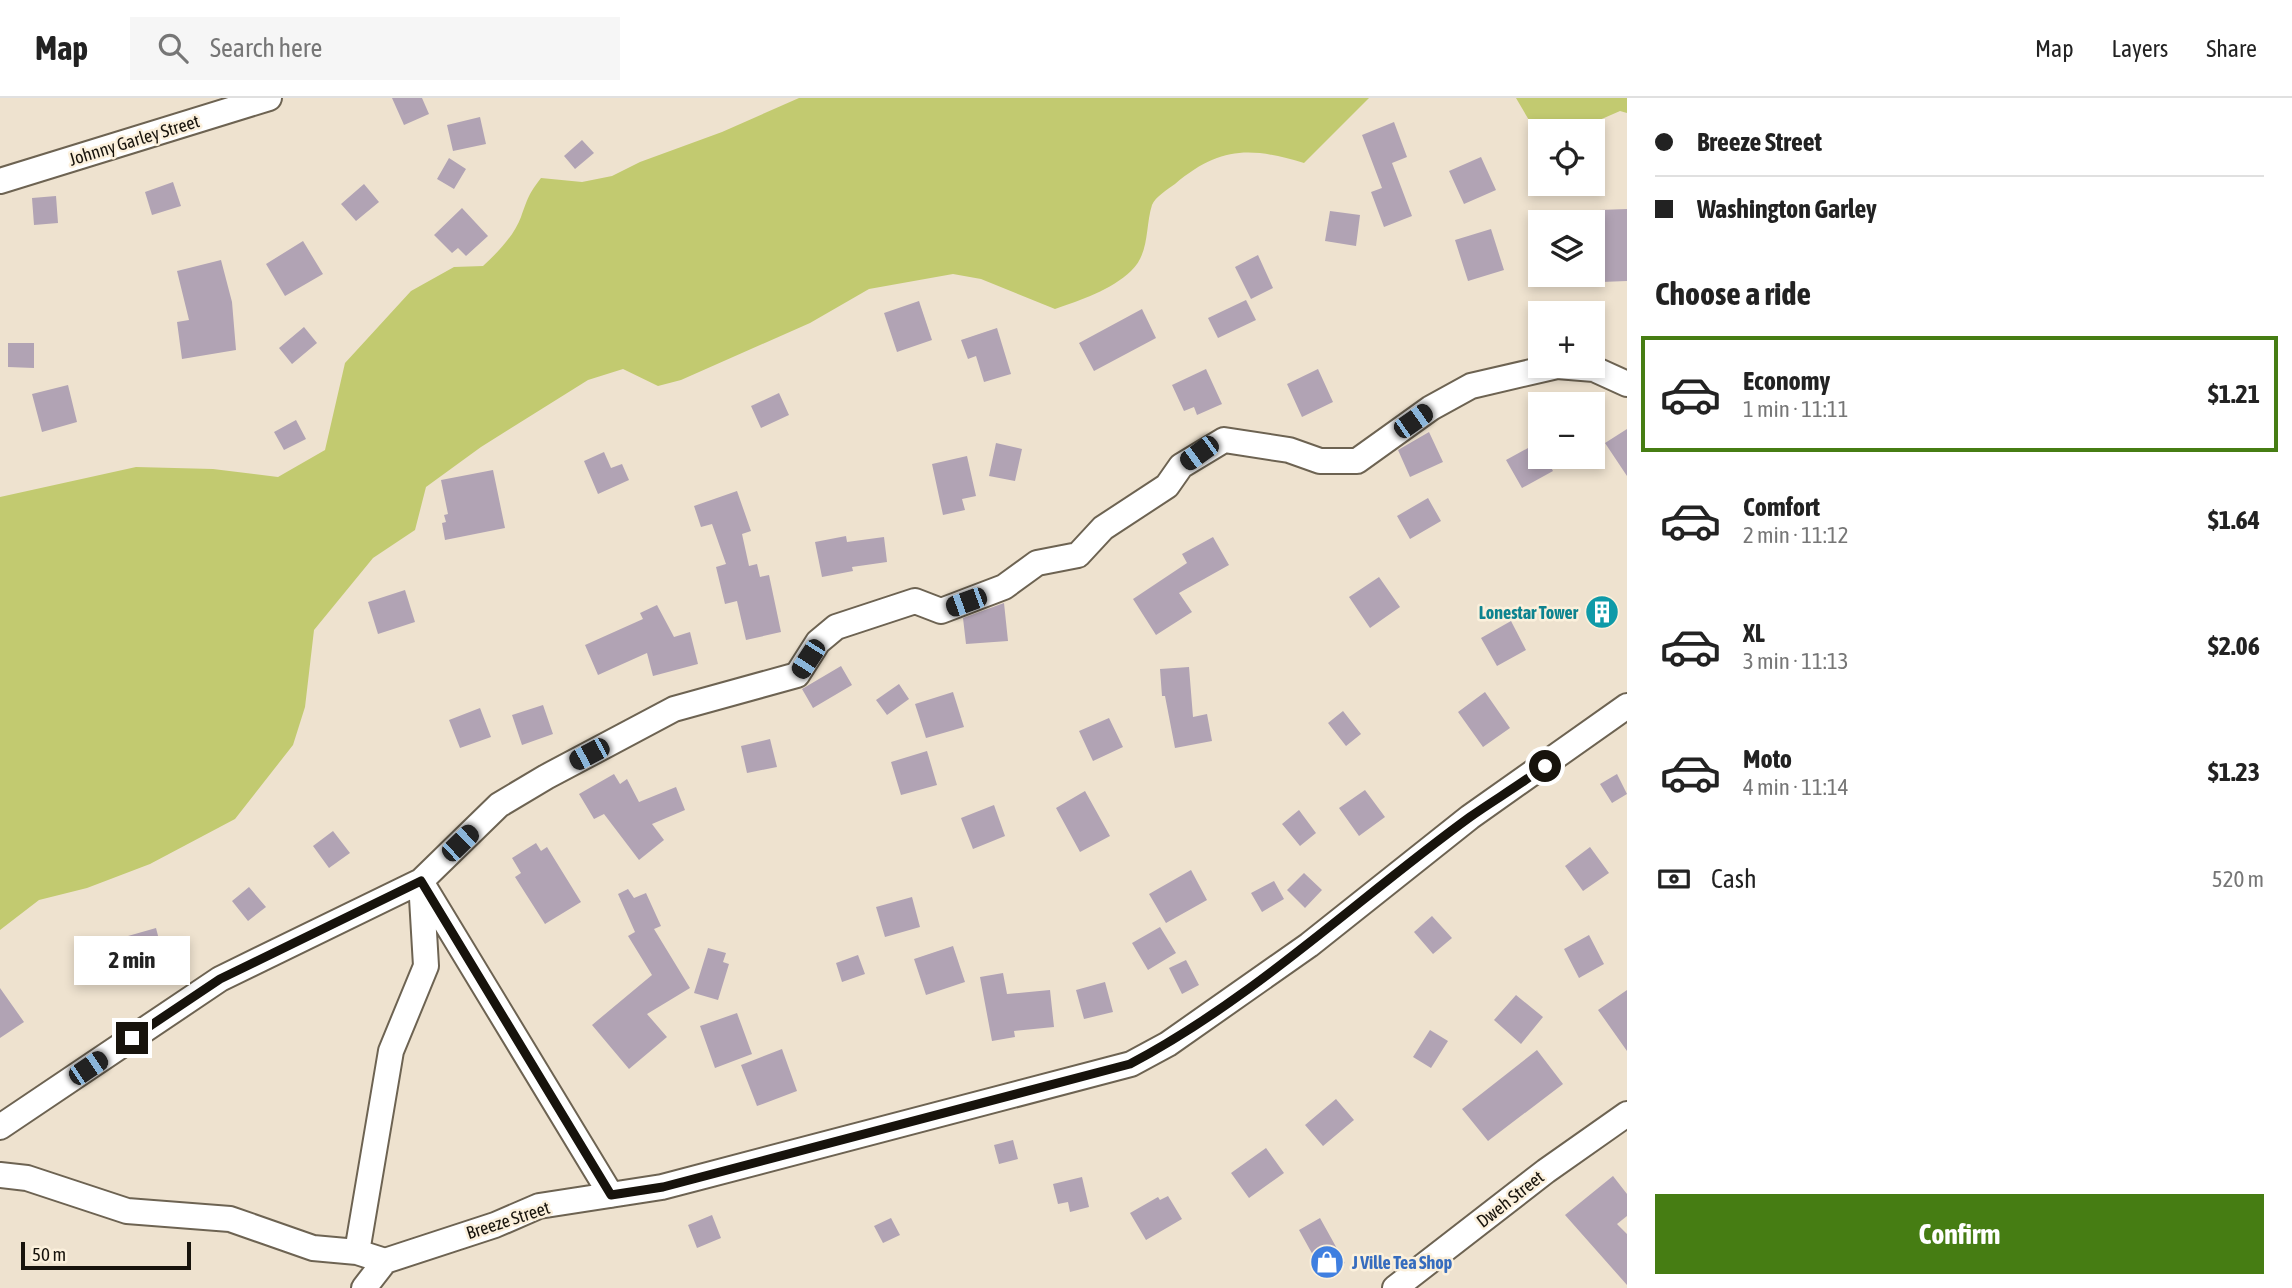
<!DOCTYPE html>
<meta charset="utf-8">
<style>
:root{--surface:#fff;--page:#f6f6f6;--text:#222;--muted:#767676;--line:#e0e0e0;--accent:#467d13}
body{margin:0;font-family:"Asap Condensed",sans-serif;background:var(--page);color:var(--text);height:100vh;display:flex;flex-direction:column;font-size:26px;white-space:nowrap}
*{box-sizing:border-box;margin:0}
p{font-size:23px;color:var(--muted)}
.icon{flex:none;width:38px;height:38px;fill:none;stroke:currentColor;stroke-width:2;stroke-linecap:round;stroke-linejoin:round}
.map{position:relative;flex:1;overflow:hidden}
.panel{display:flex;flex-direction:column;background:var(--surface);width:665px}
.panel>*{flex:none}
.guide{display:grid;align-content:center;height:154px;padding:0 28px;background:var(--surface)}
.tools{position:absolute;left:1528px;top:21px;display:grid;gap:14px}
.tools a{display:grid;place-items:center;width:77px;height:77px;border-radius:0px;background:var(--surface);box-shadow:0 4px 10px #0003;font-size:35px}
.scale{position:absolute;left:21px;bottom:18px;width:170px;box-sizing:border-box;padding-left:7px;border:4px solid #17130c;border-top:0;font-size:19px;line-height:24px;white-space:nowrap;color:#17130c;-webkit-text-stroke:5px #fbf0dc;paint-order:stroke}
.end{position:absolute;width:32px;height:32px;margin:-16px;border:9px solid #17130c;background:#fff;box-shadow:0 0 0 4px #fff}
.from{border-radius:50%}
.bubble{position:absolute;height:49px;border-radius:0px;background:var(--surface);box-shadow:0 4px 10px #0003;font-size:23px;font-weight:700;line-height:49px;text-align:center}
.car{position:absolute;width:21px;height:42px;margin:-21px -10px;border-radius:9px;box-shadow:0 0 5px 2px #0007;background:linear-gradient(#222 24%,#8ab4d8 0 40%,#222 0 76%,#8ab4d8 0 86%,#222 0)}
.guide b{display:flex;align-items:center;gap:24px;height:66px;font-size:26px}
.guide b+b{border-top:2px solid var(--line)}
.guide i{width:18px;height:18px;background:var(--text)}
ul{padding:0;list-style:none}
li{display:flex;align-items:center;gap:21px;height:116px;margin:0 14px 10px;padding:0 14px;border:4px solid transparent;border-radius:0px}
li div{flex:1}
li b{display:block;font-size:26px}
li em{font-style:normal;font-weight:700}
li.current{border-color:var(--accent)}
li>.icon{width:63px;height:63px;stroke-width:1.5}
h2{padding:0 28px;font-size:32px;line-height:84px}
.pay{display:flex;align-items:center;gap:18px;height:77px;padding:0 28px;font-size:26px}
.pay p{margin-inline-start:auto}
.button{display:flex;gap:14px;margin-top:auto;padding:14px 28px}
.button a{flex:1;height:80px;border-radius:0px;background:var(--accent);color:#fff;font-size:28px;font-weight:700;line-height:80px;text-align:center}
header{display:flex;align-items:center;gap:42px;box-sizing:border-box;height:98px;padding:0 35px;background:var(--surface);border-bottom:2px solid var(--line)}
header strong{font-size:33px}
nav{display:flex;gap:38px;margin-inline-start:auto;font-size:24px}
.search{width:490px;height:63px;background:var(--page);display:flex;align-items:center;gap:18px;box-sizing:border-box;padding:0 24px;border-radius:0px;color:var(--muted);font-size:26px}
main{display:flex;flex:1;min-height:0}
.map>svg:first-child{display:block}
.green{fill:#c2ca70}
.building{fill:#b1a3b4}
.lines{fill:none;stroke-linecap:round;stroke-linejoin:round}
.minor-casing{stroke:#6d6352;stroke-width:28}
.minor{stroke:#fff;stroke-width:24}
.route{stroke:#17130c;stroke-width:9}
.labels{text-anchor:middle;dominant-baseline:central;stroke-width:5;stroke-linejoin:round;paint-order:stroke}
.street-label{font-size:18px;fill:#17130c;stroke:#fbf0dc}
.culture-label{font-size:18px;font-weight:bold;fill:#0d838f;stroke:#fbf0dc;text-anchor:end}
.shop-label{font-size:18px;font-weight:bold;fill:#366cbe;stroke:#fbf0dc;text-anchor:start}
</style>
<header>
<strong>Map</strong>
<div class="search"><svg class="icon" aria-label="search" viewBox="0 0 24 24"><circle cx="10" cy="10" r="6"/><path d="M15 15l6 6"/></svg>Search here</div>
<nav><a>Map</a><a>Layers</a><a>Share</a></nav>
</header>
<main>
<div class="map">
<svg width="1627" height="1190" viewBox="0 0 1627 1190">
<rect width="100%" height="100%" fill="#eee2cf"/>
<path class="green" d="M799,0H1369L1304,65C1251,49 1220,48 1175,86C1168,91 1155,99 1152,107C1145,129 1150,155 1131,173C1111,192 1081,202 1055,211L981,181L953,176L869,191L810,225L681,282L658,288L623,271L588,282L481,349L426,389L415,432L373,460L314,532L305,609L293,647L235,721L150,766L87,790L39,802L0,832V399L136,369L213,371L278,379L325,352L345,265L411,193L454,169L483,168C497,155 514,138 521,119C528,100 528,97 541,80L582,84L612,78L640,64L722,34Z
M1516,0H1627V15L1620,13L1588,27L1533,29Z"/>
<path class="building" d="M392,0H422L429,16L404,27Z
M480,19L486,46L453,53L447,27Z
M1394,24L1407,59L1392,65L1412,118L1384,129L1371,94L1382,90L1362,37Z
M582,42L594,55L575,71L564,58Z
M1481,59L1496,92L1464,106L1449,73Z
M449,60L466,71L454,91L437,81Z
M173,84L181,108L152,117L145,94Z
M364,86L379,104L356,123L341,106Z
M56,98L58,125L34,127L32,100Z
M462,110L488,138L466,158L458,150L452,155L434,137Z
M1627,111V183L1601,184L1599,112Z
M1330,113L1360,117L1356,148L1325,143Z
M1491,131L1504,172L1468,183L1455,142Z
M303,143L323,176L285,198L266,166Z
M1258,157L1273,190L1251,201L1235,169Z
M221,162L232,204L236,252L182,261L177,224L189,222L177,173Z
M1246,202L1256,222L1218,240L1208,220Z
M919,203L932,242L897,254L884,215Z
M1142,211L1156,240L1094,273L1079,245Z
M304,229L317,245L292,266L279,250Z
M997,230L1011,276L984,284L976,258L968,261L961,242Z
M8,245H34V270L8,269Z
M1206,271L1222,306L1197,317L1194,309L1184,313L1172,287Z
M1318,271L1333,304L1302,319L1287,286Z
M68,287L77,324L42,334L32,296Z
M779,295L789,317L761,330L751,308Z
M296,322L306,341L284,352L274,334Z
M1627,331V378L1605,345Z
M1429,334L1443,364L1410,379L1398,352Z
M996,345L1022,351L1015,383L989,378Z
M1537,345L1540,359H1545L1553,373L1522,390L1506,362Z
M604,354L611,370L622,366L629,382L598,396L584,363Z
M967,358L976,398L962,401L965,412L943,417L932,366Z
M493,372L505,430L445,442L442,425L446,424L444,417L448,416L441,382Z
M737,393L751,433L742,436L749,468L757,466L760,479L769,477L781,534L746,542L737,503L725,506L716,469L726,466L712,426L701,429L694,408Z
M1428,400L1441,423L1410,441L1397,418Z
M846,438L847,444L884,439L887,464L852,469L853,473L822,479L815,444Z
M1213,439L1229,467L1179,495L1192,514L1156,537L1133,501L1187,465L1182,456Z
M1379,479L1400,509L1370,530L1349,499Z
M405,492L415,524L378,536L368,504Z
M1607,497L1619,518L1599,530L1588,508Z
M1004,505L1008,543L966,546L963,520Z
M657,507L674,539L690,534L698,566L653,578L647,555L598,577L585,547L643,521L640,515Z
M1511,523L1526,552L1497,568L1481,540Z
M841,568L852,587L813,610L802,591Z
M1189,569L1193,619L1207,616L1212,643L1175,650L1165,598H1162L1160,571Z
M899,586L909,601L887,617L876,602Z
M953,594L964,629L926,640L915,606Z
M1485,594L1510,630L1483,649L1458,614Z
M543,607L553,636L522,647L512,617Z
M480,610L491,639L460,650L449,622Z
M1343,613L1361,636L1346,648L1328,625Z
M1109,620L1123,649L1093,663L1079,633Z
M770,641L777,669L747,675L741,648Z
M927,653L937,687L901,697L891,664Z
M614,676L620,686L627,681L639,704L676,689L685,712L652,726L664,742L639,762L604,716L594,721L579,696Z
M1617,676L1627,696L1612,705L1600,686Z
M1365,692L1385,719L1359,738L1339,710Z
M1085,693L1110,738L1080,754L1056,710Z
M994,707L1005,738L973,751L961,720Z
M1299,712L1316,735L1300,748L1282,726Z
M333,733L350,755L329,770L313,748Z
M536,745L541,753L547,749L581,804L545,826L515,779L521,775L512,760Z
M1590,749L1609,775L1583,793L1565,768Z
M1191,772L1207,802L1166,825L1149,796Z
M1304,775L1322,792L1305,810L1287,792Z
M1274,783L1284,801L1262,814L1251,795Z
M249,789L266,809L248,823L232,803Z
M628,791L634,800L646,795L661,828L654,831L690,890L647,916L667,939L629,971L592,927L652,877L628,838L635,834L618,796Z
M912,799L920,829L885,839L876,809Z
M1432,818L1452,840L1433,856L1414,834Z
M1160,829L1176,855L1148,872L1132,845Z
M156,830L164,861L129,871L121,840Z
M1589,837L1604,866L1579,880L1564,851Z
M953,848L965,884L926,897L914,861Z
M708,850L726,855L723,864L729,866L718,902L694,895Z
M858,857L865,876L842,884L836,865Z
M1186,862L1199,887L1182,896L1169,870Z
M1003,875L1007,896L1050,892L1054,929L1014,933L1015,939L992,943L980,879Z
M1105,884L1113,914L1084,921L1076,892Z
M0,890L24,924L0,940Z
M1627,892V953L1598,912Z
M1516,897L1543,919L1521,946L1494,922Z
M737,915L752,956L715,970L700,928Z
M1430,932L1448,943L1431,970L1413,959Z
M782,951L797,993L757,1008L741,967Z
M1537,952L1563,986L1488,1043L1462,1011Z
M1336,1001L1354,1022L1323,1048L1305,1027Z
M1013,1042L1018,1061L999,1066L994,1047Z
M1266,1050L1284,1075L1249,1100L1231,1075Z
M1613,1078L1627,1096V1118L1617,1126L1627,1136V1187L1565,1117Z
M1082,1079L1089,1109L1070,1114L1068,1104L1058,1106L1053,1086Z
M1168,1098L1182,1121L1146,1142L1130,1115L1158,1099L1160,1102Z
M712,1117L721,1140L697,1150L688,1127Z
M891,1120L900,1137L883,1145L874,1128Z
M1320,1120L1345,1165L1324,1177L1299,1132Z"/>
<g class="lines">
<g class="minor-casing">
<path id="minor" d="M0,83L269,0
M423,787L611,1097
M0,1029L220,881L421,783L499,707L546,679L674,611L797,577L818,544L836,529L915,503L941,513L1004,489L1037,465L1078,457L1103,430L1167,388L1181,368L1224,342L1289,352L1320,363H1357L1431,310L1471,288L1557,268L1594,271L1627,286
M0,1077L27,1080L127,1113L230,1121L313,1150L357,1154L385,1163
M357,1154L391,953L426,868L421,783
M364,1190L385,1163L495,1127L539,1108L662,1089L1131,966L1168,946L1309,847L1470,719L1627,608
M1395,1190L1546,1073L1627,1016"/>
</g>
<use href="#minor" class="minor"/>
</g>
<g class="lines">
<path class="route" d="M132,940L220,881L421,783L611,1097L663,1089L1130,966C1255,900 1357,801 1470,719C1494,702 1520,687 1545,668"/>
</g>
<defs>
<g id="building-disc" transform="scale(1.75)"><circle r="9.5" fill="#0f9aa8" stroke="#fbf0dc"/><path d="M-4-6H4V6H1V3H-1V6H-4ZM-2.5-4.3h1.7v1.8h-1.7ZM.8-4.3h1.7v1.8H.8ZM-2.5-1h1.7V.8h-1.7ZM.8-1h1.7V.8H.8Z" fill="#fff"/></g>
<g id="shop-disc" transform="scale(1.75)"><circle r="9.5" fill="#3f7fe0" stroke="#fbf0dc"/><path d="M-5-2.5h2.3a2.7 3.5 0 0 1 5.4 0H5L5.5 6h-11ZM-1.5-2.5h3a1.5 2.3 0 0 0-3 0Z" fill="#fff"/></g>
</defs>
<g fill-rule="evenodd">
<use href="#building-disc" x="1602" y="514"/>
<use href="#shop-disc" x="1327" y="1164"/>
</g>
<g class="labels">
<g class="street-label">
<text transform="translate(134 42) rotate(-17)">Johnny Garley Street</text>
<text transform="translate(1510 1101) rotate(-38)">Dweh Street</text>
<text transform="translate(508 1122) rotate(-18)">Breeze Street</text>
</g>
<g class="culture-label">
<text x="1578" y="514">Lonestar Tower</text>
</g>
<g class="shop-label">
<text x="1352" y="1164">J Ville Tea Shop</text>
</g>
</g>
</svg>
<div class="tools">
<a><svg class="icon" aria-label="locate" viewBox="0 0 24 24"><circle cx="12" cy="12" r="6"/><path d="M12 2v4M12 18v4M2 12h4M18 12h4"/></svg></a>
<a><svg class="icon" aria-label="layers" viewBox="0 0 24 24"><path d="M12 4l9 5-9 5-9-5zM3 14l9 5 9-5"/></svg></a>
<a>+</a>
<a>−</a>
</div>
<div class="scale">50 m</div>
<i class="end from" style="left:1545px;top:668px"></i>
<i class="end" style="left:132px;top:940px"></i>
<div class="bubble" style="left:74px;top:838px;width:116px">2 min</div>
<i class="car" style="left:1413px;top:323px;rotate:55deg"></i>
<i class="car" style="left:1199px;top:355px;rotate:234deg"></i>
<i class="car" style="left:966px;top:504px;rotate:250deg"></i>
<i class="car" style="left:808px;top:561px;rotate:213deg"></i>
<i class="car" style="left:589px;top:656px;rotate:242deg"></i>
<i class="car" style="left:460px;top:745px;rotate:46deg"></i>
<i class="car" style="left:88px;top:970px;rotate:56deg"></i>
</div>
<section class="panel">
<div class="guide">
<b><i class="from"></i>Breeze Street</b>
<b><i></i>Washington Garley</b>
</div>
<h2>Choose a ride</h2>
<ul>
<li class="current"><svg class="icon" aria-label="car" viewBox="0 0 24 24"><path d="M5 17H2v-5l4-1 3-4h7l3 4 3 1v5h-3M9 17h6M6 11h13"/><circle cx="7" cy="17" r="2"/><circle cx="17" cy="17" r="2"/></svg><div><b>Economy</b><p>1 min · 11:11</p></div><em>$1.21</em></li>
<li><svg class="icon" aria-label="car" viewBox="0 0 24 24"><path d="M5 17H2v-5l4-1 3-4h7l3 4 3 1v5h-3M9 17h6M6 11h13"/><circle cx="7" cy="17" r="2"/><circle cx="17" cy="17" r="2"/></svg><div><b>Comfort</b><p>2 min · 11:12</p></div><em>$1.64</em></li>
<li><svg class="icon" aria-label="car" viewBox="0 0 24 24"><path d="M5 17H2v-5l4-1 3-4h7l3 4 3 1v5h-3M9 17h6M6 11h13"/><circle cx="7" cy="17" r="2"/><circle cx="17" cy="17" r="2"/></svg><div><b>XL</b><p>3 min · 11:13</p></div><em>$2.06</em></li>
<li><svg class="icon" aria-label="car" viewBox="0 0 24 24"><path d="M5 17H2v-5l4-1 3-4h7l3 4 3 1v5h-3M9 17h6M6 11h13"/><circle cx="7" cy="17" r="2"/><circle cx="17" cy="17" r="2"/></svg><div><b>Moto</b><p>4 min · 11:14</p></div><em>$1.23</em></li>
</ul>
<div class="pay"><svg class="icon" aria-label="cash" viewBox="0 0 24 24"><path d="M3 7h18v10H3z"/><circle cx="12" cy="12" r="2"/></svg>Cash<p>520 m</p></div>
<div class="button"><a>Confirm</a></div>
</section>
</main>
